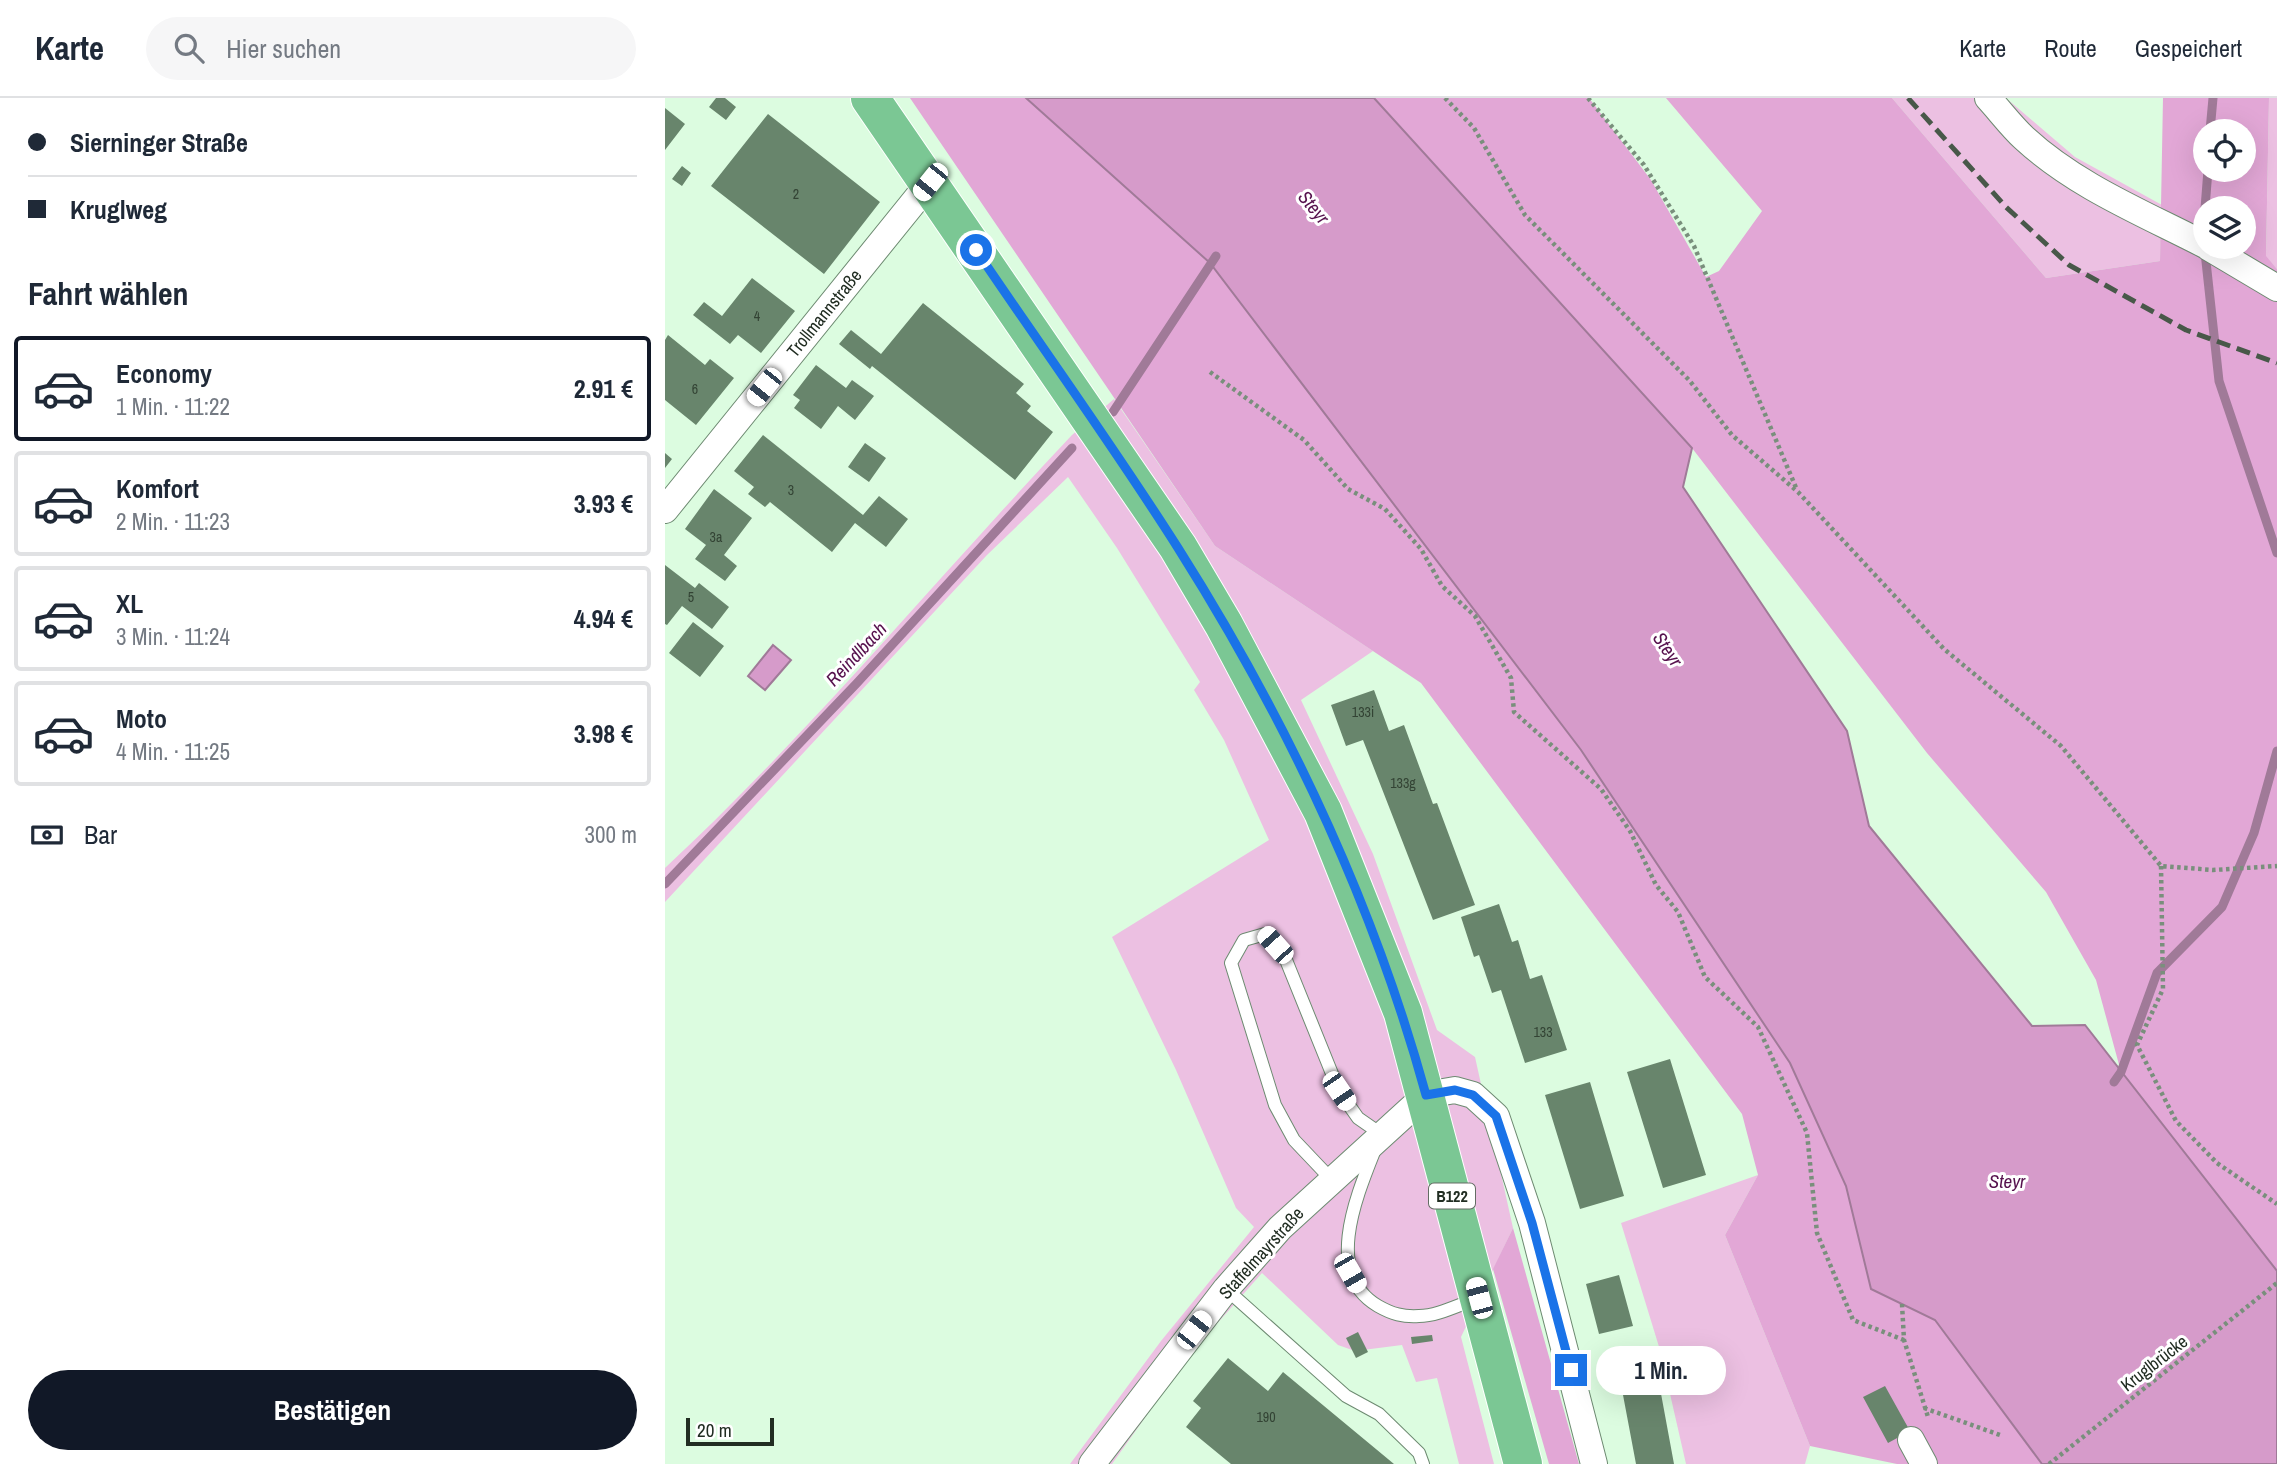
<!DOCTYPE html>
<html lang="de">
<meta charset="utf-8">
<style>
:root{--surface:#fff;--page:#f6f6f7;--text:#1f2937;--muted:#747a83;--line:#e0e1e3;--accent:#111827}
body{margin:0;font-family:"Archivo Narrow",sans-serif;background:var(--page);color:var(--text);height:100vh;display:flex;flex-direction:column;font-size:26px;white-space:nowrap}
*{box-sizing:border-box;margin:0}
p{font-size:23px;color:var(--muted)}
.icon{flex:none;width:38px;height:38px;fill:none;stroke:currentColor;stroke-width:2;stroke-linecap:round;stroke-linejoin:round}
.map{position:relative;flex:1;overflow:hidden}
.drawer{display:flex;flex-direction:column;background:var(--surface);width:665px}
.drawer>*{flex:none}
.banner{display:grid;align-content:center;height:154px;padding:0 28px;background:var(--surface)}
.buttons{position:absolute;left:1528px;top:21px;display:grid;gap:14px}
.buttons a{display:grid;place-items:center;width:63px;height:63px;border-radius:50%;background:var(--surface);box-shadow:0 7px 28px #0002;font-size:35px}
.scale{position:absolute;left:21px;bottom:18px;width:88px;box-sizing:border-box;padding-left:7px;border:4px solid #212d22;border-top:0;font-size:19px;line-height:24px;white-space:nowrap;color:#212d22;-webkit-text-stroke:5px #fff;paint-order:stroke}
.end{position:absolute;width:32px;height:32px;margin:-16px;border:9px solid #1a73e8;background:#fff;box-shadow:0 0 0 4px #fff}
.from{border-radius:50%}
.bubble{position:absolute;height:49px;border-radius:24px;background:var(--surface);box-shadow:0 7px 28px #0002;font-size:23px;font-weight:800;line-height:49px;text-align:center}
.car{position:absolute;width:21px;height:42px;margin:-21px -10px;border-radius:9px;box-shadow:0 0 5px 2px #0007;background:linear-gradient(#fff 24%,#345 0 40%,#fff 0 76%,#345 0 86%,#fff 0)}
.banner b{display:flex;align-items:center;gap:24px;height:66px;font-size:26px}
.banner b+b{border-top:2px solid var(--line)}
.banner i{width:18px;height:18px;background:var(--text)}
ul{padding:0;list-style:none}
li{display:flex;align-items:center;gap:21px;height:105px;margin:0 14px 10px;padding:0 14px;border:4px solid var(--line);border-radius:7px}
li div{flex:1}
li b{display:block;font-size:26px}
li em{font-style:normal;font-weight:800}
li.on{border-color:var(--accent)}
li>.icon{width:63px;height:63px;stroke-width:1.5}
h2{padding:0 28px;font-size:32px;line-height:84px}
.pay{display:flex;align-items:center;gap:18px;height:77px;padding:0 28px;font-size:26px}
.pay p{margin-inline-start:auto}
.primary-button{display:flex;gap:14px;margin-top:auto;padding:14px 28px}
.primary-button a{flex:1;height:80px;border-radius:42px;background:var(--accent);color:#fff;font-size:28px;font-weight:800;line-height:80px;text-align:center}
header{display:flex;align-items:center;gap:42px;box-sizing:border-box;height:98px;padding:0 35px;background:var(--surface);border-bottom:2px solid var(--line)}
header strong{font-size:33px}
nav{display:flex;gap:38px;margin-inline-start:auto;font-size:24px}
.search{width:490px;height:63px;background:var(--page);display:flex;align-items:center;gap:18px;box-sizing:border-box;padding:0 24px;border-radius:38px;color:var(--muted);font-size:26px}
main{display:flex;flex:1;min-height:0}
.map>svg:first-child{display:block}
.green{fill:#ecc0e2}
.forest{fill:#e2a7d6;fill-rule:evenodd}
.water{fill:#d69bca;stroke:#a07a98;stroke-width:2}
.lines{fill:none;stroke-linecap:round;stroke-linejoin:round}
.stream{stroke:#a07a98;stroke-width:9}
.building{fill:#68856c}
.lane-casing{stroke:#6d8a71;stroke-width:14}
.street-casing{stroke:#6d8a71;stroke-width:28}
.primary-casing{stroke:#fff;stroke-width:40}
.path{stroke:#798f7c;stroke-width:4.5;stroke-dasharray:3.5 3.5;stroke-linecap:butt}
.lane{stroke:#fff;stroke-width:12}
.street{stroke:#fff;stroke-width:26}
.primary{stroke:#7bc794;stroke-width:38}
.rail{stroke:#485849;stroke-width:5;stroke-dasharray:14 7;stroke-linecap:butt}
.route{stroke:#1a73e8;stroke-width:9}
.labels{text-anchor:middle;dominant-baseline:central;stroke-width:6;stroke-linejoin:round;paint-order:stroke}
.number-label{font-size:14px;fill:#334334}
.shield{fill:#fff;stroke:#646c64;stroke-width:2}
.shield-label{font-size:16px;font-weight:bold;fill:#212d22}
.street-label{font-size:18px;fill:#212d22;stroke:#fff}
.water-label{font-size:19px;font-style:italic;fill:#56114d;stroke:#fff}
</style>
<header>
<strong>Karte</strong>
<div class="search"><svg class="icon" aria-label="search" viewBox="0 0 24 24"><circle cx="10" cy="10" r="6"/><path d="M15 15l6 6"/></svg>Hier suchen</div>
<nav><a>Karte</a><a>Route</a><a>Gespeichert</a></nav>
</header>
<main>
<section class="drawer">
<div class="banner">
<b><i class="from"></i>Sierninger Straße</b>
<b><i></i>Kruglweg</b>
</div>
<h2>Fahrt wählen</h2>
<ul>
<li class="on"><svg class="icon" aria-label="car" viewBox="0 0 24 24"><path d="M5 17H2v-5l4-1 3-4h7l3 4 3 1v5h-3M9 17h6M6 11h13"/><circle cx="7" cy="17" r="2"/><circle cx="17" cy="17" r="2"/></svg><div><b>Economy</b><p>1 Min. · 11:22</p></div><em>2.91 €</em></li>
<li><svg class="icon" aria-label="car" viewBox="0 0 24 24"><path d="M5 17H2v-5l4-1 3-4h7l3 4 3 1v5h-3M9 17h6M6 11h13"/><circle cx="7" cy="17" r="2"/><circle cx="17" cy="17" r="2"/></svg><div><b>Komfort</b><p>2 Min. · 11:23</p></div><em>3.93 €</em></li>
<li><svg class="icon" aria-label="car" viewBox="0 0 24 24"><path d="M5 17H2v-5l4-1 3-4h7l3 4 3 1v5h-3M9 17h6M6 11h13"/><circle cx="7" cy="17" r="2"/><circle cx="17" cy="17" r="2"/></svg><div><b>XL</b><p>3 Min. · 11:24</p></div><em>4.94 €</em></li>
<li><svg class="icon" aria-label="car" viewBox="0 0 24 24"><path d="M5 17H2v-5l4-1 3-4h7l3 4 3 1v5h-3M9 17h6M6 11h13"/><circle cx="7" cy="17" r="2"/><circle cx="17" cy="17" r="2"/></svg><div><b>Moto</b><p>4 Min. · 11:25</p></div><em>3.98 €</em></li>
</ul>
<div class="pay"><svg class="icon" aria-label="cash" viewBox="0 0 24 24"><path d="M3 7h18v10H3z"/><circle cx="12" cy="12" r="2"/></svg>Bar<p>300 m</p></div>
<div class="primary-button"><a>Bestätigen</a></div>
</section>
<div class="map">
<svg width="1612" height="1366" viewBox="0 0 1612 1366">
<rect width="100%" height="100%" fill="#dcfce0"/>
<path class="green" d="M1227,0H1341L1410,59L1497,107L1495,163L1381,180Z
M1604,0H1612V171L1601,159Z
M449,301L550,448L708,553L636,602L708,756L772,932L810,959L848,1130L796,1239L829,1366H794L772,1280L751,1284L737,1247L690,1253L673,1247L597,1175L526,1255L447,1366H405L496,1243L589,1129L571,1110L511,972L447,839L604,742L559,642L529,592L535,584L452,450L403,379L322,457L0,804V770C145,635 271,481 407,337Z
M1093,1077L1060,1137L1145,1348L1140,1366H1021L995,1252L956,1125Z"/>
<path class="forest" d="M245,0H361L545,165L916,652L1125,965L1181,1088L1206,1191L1270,1221L1377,1366H1232L1145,1348L1060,1137L1093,1077L1077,1016L756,585L550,448Z
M709,0H924L986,82L1041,179L1054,173L1097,113L1001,0H1227L1381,180L1495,163L1498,0H1604L1601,158L1612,171V1173L1456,974L1431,882L1381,794L1262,655L1027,350ZM1540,33H1578V72H1540ZM1540,110H1578V149H1540Z
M848,1130L914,1366H884L828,1171Z"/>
<path class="water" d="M361,0H709L1027,350L1018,389L1182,633L1204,728L1367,928L1420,927L1612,1173V1366H1377L1270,1222L1206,1191L1181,1088L1125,965L916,652L545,165Z
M108,547L126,562L100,592L83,578Z"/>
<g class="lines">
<path class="stream" d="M1545,33L1548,0
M1540,110L1543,72
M1540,113L1538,136L1554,283L1612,455
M448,314L551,158
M0,786L192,585L407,350
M1449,984L1456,974L1492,875L1557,809L1589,735L1612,653"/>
</g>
<path class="building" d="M51,0H60L71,9L61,22L44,9Z
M0,10L20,26L0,52Z
M103,16L215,104L159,176L46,88Z
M17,68L26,75L17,88L7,81Z
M87,180L130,213L96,255L73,237L65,246L28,217L39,204L57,218Z
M258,205L359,286L351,295L366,308L362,313L388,334L350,382L207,268L205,271L174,246L186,232L216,256Z
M3,237L40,267L45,261L69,280L31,327L0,302V242Z
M151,267L181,290L187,282L209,298L190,322L173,308L156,331L129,310L135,302L128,297Z
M98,337L198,417L214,398L243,421L221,449L190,425L167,454L105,404L100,409L83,396L89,389L69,373Z
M200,345L221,360L204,384L183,369Z
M0,355L7,361L0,370Z
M49,391L87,420L59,457L72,468L60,483L30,461L41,447L20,431Z
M0,467L30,490L34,485L64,509L47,531L17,508L2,527L0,526Z
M28,524L59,548L35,579L4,555Z
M709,592L724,633L739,627L768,706L772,705L810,807L768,822L698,642L681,648L666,607Z
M834,806L847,844L853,842L865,881L877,877L902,952L860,965L836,892L827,895L814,857L809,859L796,819Z
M1005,961L1041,1077L998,1090L962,974Z
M925,984L959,1098L915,1111L880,997Z
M954,1177L968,1228L934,1236L921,1186Z
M693,1234L703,1254L691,1260L681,1240Z
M767,1237L768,1243L747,1246L746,1239Z
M563,1260L603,1293L618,1274L729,1366H566L521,1329L536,1310L528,1303Z
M992,1274L1009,1366H971L955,1281Z
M1220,1288L1245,1333L1223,1345L1198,1299Z"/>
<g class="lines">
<g class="lane-casing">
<path id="lane" d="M666,1081L629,1042L610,1007L566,865L579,842L600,836L619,857L674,993L693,1020L716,1036C698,1084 653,1173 713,1208C727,1216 738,1219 754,1218C772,1218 793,1207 811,1201
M561,1191L681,1298L714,1316L754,1355L758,1366"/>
</g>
<g class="street-casing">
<path id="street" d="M1323,0C1335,13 1346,28 1359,40C1411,88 1478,115 1540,147
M1543,149L1612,190
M0,412L265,84
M1246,1342L1259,1366
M427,1366L561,1191L615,1130L761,997L790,992L808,997L831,1018L867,1125L929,1366"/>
</g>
<g class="primary-casing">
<path id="primary" d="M205,0L513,449L559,527L658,714L738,915L858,1366"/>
</g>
<path class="path" d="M780,0L809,30L860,117L1024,282L1067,337L1133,394L1279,551L1396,648L1496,768L1548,772L1612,768
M923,0L979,67L1029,148L1132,392
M545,274L639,342L683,391L720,411L756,451L777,488L810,518L846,580L849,614L936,691L965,733L991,787L1013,814L1040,879L1093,929L1142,1035L1152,1135L1188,1222L1239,1242
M1496,768L1498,891L1472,947L1511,1023L1552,1065L1612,1106
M1237,1206L1239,1242L1263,1319
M1259,1310L1335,1337
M1384,1366L1612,1185"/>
<use href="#lane" class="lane"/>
<use href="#street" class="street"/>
<use href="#primary" class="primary"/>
<path class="rail" d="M1243,0L1341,109L1404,167L1521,232L1612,265"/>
</g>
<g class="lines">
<path class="route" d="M311,152C378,251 449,349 513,450C620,619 708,804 761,997L790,992L808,997L831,1018L867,1125L906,1272"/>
</g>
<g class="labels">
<g class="number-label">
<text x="131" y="96">2</text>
<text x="92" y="218">4</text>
<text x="30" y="291">6</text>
<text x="126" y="392">3</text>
<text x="51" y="439">3a</text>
<text x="26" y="499">5</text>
<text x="698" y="614">133i</text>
<text x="738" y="685">133g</text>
<text x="878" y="934">133</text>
<text x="601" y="1319">190</text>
</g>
<rect class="shield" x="764" y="1085.5" width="46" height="25" rx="5"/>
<g class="shield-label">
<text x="787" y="1098">B122</text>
</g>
<g class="street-label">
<text transform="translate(159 215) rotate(-51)">Trollmannstraße</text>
<text transform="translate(596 1155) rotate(-48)">Staffelmayrstraße</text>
<text transform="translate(1489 1265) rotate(-38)">Kruglbrücke</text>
</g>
<g class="water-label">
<text transform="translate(649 109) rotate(50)">Steyr</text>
<text transform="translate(1003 551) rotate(56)">Steyr</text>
<text transform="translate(191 556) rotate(-47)">Reindlbach</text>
<text x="1342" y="1083">Steyr</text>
</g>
</g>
</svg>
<div class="buttons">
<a><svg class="icon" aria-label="locate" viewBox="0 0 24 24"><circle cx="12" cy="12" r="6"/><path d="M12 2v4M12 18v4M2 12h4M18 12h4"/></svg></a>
<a><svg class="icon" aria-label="layers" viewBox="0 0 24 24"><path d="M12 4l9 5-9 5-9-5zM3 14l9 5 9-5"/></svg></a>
</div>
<div class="scale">20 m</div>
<i class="end from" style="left:311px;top:152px"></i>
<i class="end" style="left:906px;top:1272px"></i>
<div class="bubble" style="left:931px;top:1248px;width:130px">1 Min.</div>
<i class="car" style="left:265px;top:84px;rotate:219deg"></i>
<i class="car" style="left:99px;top:289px;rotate:219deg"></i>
<i class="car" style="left:610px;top:847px;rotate:318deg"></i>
<i class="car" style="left:674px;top:993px;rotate:146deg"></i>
<i class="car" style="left:685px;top:1175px;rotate:150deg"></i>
<i class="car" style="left:814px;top:1200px;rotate:345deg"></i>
<i class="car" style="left:529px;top:1232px;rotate:38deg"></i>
</div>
</main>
